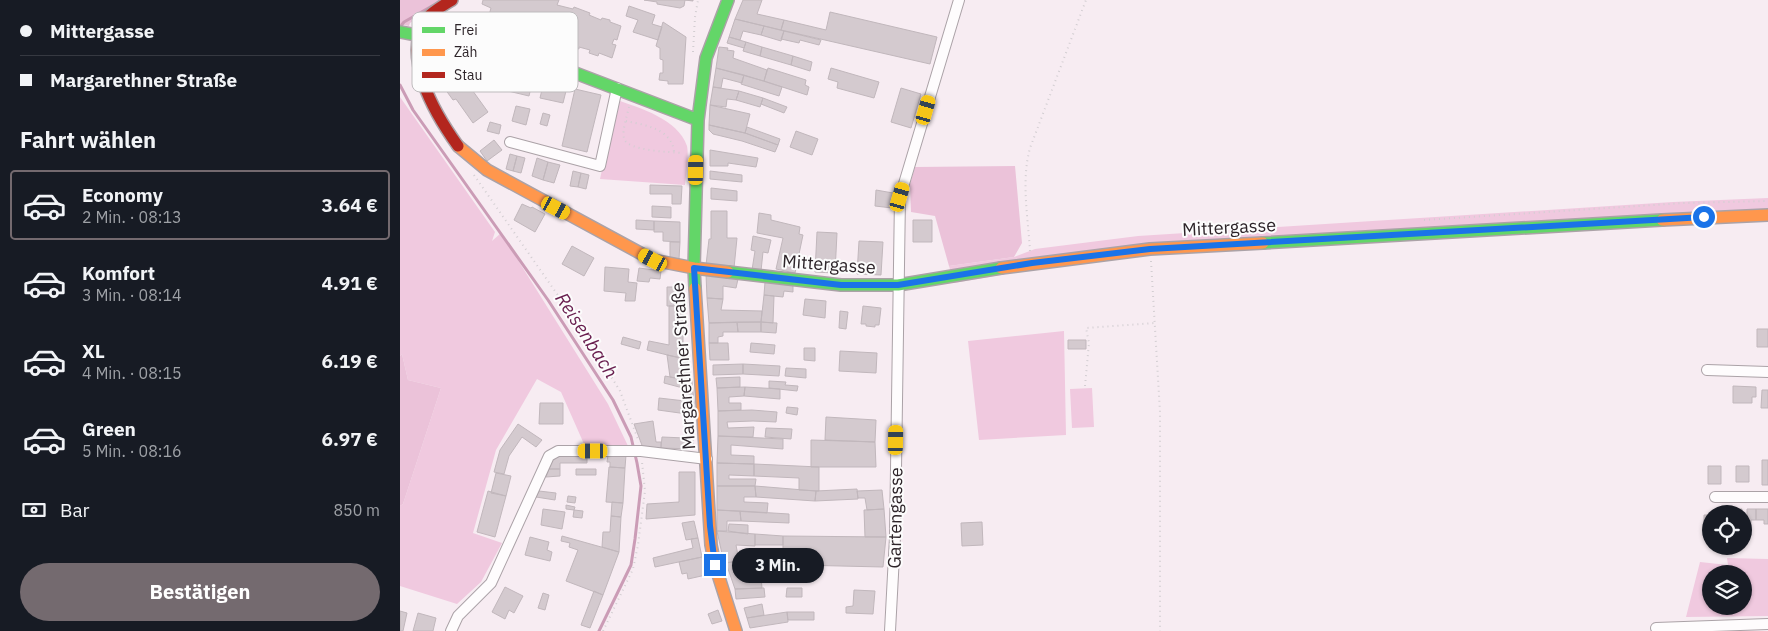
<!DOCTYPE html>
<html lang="de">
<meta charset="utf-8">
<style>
:root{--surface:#171b24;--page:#20242c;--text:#f1f3f6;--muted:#9ea1a6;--line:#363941;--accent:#746a6f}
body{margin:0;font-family:"IBM Plex Sans",sans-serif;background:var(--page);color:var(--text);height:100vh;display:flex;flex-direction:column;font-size:19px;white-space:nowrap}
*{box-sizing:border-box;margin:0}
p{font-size:16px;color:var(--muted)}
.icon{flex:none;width:28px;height:28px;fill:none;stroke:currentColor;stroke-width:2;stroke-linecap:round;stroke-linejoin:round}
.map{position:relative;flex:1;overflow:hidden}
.drawer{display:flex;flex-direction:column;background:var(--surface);width:400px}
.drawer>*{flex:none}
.hud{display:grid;align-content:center;height:110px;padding:0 20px;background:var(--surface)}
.tools{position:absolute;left:1302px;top:505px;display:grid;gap:10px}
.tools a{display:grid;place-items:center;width:50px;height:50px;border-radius:50%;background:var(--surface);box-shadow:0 1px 4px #0004;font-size:25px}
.end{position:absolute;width:22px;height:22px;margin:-11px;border:6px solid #1a73e8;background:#fff;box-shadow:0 0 0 2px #fff}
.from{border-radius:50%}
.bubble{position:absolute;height:35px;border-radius:18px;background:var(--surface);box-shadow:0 1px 4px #0004;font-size:16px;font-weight:700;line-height:35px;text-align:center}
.car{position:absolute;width:15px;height:30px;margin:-15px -8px;border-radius:6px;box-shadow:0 0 4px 1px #0007;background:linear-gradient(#f5c518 24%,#345 0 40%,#f5c518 0 76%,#345 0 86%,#f5c518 0)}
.hud b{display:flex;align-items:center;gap:18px;height:48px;font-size:19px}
.hud b+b{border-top:1px solid var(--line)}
.hud i{width:12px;height:12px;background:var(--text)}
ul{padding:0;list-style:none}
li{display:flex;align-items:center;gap:15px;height:70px;margin:0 10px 8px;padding:0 10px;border:2px solid transparent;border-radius:5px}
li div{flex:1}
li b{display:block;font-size:19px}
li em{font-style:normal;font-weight:700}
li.selected{border-color:var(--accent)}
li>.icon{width:45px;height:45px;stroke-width:1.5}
h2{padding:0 20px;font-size:22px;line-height:60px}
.pay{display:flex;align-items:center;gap:12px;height:55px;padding:0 20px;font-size:19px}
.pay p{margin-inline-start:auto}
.action{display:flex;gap:10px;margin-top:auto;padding:10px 20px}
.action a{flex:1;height:58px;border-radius:30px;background:var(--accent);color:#fff;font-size:20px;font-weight:700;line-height:58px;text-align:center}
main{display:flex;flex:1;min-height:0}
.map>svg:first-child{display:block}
.green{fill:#f0c9df;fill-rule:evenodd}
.forest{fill:#ebc2d9}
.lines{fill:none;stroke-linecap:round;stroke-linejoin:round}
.stream{stroke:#cb9cb6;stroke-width:3}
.building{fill:#d4cacf;stroke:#c1b7bc}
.street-casing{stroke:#aba2a7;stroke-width:12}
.fast-casing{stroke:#aba2a7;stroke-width:14}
.slow-casing{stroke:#aba2a7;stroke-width:14}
.jam-casing{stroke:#aba2a7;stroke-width:14}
.path{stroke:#d3ced2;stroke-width:2;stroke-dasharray:1 4;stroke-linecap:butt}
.street{stroke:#fefcfd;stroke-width:10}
.fast{stroke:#63d668;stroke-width:11}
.slow{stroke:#ff974d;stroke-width:11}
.jam{stroke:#b3261e;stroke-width:11}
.route{stroke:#1a73e8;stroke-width:6}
.labels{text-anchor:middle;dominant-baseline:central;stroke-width:4;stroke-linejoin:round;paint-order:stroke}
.street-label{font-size:18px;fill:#2d2429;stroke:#fcfcfc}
.water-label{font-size:19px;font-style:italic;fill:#681d4e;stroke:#fcfcfc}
.key{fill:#fcfcfc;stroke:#bebbbd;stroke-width:1}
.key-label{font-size:14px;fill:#2d2429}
</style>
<main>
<section class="drawer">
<div class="hud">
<b><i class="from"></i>Mittergasse</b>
<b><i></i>Margarethner Straße</b>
</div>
<h2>Fahrt wählen</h2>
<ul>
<li class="selected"><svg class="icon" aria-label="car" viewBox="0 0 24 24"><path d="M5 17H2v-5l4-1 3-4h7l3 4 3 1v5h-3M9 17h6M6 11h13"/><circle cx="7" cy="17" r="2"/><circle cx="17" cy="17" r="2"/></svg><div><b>Economy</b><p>2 Min. · 08:13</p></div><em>3.64 €</em></li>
<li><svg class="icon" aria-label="car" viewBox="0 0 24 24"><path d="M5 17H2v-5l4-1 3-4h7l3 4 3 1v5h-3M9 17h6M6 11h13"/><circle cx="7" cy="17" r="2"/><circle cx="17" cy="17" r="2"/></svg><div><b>Komfort</b><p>3 Min. · 08:14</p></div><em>4.91 €</em></li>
<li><svg class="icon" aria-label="car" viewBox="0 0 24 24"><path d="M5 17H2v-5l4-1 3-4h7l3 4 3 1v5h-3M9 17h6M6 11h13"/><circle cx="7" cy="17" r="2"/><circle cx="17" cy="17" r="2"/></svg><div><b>XL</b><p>4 Min. · 08:15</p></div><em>6.19 €</em></li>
<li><svg class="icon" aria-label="car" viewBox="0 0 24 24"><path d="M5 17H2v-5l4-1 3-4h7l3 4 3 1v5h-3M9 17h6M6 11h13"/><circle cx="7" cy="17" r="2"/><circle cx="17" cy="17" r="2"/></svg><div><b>Green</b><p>5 Min. · 08:16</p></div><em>6.97 €</em></li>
</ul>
<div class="pay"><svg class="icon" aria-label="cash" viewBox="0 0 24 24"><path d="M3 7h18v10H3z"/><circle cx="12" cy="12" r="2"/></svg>Bar<p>850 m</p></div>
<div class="action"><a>Bestätigen</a></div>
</section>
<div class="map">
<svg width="1368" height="631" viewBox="0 0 1368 631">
<rect width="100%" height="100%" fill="#f7ecf2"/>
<path class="green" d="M0,97L95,232L92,241L101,233L208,404L228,446L184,444L161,392L137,379L96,450L73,533L102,543L81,582L57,604L0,586V506L3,504L41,388L8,380L2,354L0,356Z
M217,100C240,108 278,119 287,146C289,155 286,175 285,185L200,179Z
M1368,198V221L1203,227L760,254L635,269L554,283L549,266L614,257L635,249L738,236L1273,202Z
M664,331L666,435L579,440L568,341Z
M692,388L694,427L672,428L670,389Z
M1327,558L1368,559V616L1286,617L1300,562L1328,565ZM1311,574H1344V606H1311Z"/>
<path class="forest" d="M0,0H43L10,23L9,26L0,24Z
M615,166L622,243L614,257L549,266L535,216L511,212L510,184L515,167Z
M2,354L8,380L41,388L3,504L0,506V356Z"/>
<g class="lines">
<path class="stream" d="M0,27L4,22L32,6
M0,85L13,110L148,300L213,400L231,437L237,463L241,486L235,539L231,565L199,631"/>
</g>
<path class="building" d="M83,0H159L157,5L173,9L174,7L190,13L189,15L201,20L202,18L210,20V22L221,26L217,40L214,39L212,44L216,45L212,58L199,53L198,56L189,53L190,50L179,47V49L162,43V41L146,36L143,45L86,26L91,8L82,4Z
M244,0H293V1L285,0L284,6L280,8L257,4V2Z
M343,0H362L357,14L384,20L381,30L335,19Z
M229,6L255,15L252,24L262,27L258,40L233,32L238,20L226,16Z
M430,12L537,37L530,64L381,30L384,20L426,30Z
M335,19L364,26L361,35L343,31L340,40L329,37Z
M263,22L286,37L283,84H268V81L259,80L260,73H263V60L260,59V48L256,46Z
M364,26L384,31L381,41L361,35Z
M384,31L421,40L419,45L400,40L399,43L381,39Z
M329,37L346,42L344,48L327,43Z
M346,42L362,47L360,56L343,51Z
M319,47L328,48L327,50L334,51L333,58L367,70L364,81L316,68Z
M362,47L393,56L391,65L360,56Z
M393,56L412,62L410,71L391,65Z
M42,60L67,67L64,74L72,85L70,87L88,112L73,123L56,99L53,100L45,89L35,87Z
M316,68L344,75L342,83L323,78L321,88L313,87Z
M368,68L406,80L405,85L409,87L407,95L364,81Z
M431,68L479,82L474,98L437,88L438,82L428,79Z
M113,74L133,79L129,96L108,91Z
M344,75L382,87L379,96L341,84Z
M144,81L167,87L163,103L140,98Z
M313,87L339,91L336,100L327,99L326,107L310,105Z
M501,88L521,94L511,128L491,122Z
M175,89L201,95L187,152L162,146Z
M339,91L363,98L360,107L336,100Z
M363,98L387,107L384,113L361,104Z
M310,105L350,114L345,133L309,125Z
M116,106L130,109L126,125L112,121Z
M143,113L150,115L147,126L140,124Z
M90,122L101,125L99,134L87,131Z
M309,125L345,133L378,145L375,152L342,141L313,134L309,130Z
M347,127L380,139L378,145L345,133Z
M396,131L418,139L412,155L390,147Z
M94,140L102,150L87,161L80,151Z
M310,150L358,158L356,167L328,163V166H310Z
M110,154L117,156L113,171L106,169Z
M117,156L125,158L121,173L113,171Z
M137,158L148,162L143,180L132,176Z
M148,162L160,165L154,183L143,180Z
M173,171L181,173L178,187L170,186Z
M310,171L342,175V182L310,179Z
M181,173L189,175L186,189L178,187Z
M250,185L282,186L281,204H272V194H250Z
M311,188L337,191V201L311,199Z
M476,190L493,193L492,208L475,206Z
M122,204L131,208L132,207L145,214L135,232L114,220Z
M252,206L271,207V218L252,217Z
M311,211H327V238H337L334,268L306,265L309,239H311Z
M359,213L371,215V220L400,227L399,234L403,235L395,273L376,269L383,238L357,233Z
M236,220L254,221V230L236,229Z
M513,220H532V242H513Z
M254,221L280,222V242L263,241V232H254Z
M417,232L437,233L435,273L415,272Z
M353,236L371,240L368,253L363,252L361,271L352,270L355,251L351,250Z
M459,241L483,242L481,275L457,274Z
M270,242H280L279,259H270Z
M172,246L194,258L184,276L162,264Z
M205,267L229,269L228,282L237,283L235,301H225L226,293L204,291Z
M239,268L261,271L260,279L250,278L249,282L237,281Z
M306,274L338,279L336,288L323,286V299L307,298Z
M365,282L393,285V292L384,291L383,297L364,295Z
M267,287H282L283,306H267Z
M364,295L374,296L373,323L361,322Z
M307,298L323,299L321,310L362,311L361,322L309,323Z
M405,299L426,301L425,318L403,315Z
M269,306H283V348L286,349L284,359L247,350L249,341L269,345Z
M463,306L481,308L479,325H475V327L466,326V324H461Z
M440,311L448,312L446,329L439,328Z
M337,322H361V332H338Z
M337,322L338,332H323V336L318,337V343H309V323Z
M361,322L377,323L376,333L361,332Z
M1357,329H1368V347H1357Z
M223,337L241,342L239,349L221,344Z
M668,340H686V349H668Z
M309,343H328L329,360H310Z
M351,343L375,345L374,354L350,352Z
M404,348H415V361L404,360Z
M440,351L477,353L476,373L439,371Z
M267,355L287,359L292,381L270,377Z
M343,364L380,366L379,376L343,374Z
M343,364V374L313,375V365Z
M386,368L406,369V378L385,376Z
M265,376L292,381L294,402L285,401L283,388L264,383Z
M340,377V387L317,388L316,378Z
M369,381L386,382L385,385L398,386L397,391L369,388Z
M1333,386L1356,387V397H1352V403H1333Z
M345,387L344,396L329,397V403H341V410L318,411L317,388Z
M345,387L380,389V399L344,396Z
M1362,390H1368V408H1361Z
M259,398L294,402V418H287V414L258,410Z
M140,403H163V424H139Z
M387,407L398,408L397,415L386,413Z
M352,410L377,412L376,422L353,421L327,422L328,428L354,427L353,437L318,436V411Z
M426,417L476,420L475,442L425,440Z
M253,421L256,442H261V448H243L234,424Z
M118,424L142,440L136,447L122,437L109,456L104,474L94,472L100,450Z
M366,428L392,429L391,439L365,437Z
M318,436L383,439V449L331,445V455L354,456V464L317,463Z
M262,437L285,438V440H293V449L261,448Z
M411,440L475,442L476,467H411Z
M157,455H187V463H160V469H149L153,457Z
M208,455H226L225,468L210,467V462H207Z
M1362,460H1368V485H1362Z
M317,463L354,464V476L329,475V479H356L355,486H317Z
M354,464L419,467V491L399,490V478L354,476Z
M1308,466H1321V484H1308Z
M1336,466H1349V482H1336Z
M209,467L225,468L223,503L206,502Z
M149,469H160V476L146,477Z
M176,469H196V475H176Z
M279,472H295V515L246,519L247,504L279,502Z
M96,473L111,476L106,496L91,493Z
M317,486H355L356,497H344V502L368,503L367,513L317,510Z
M355,486L416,491L415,501L356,497Z
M457,489L458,499L415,501L416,491Z
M482,490L484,509L467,510L465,498H458L457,491Z
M88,491L106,496L95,537L77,532Z
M139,491L156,493L155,500L136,497Z
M168,496L176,497L175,503L167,502Z
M212,502L223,503L221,517L211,516Z
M166,505L175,507L174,510L166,509Z
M143,509L165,512L162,529L141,525Z
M484,509L486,537H465L464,510Z
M1336,509H1342V514H1336Z
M1347,509H1356V520H1351V535H1344V519H1347Z
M1356,509H1368V524H1364V520H1356Z
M174,510L183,511L182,518L173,517Z
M317,510L340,511L341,521H327V531H317Z
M340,511L389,514V523L341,521Z
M1304,515H1311V538H1304Z
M211,516L221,517L219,552L202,547L203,532H210Z
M294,521L298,538L286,540L282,523Z
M582,522L583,545L562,546L561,523Z
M329,524L348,525V534L328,531Z
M317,531L355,534V546L336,545L339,561L324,563Z
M355,534L383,536V545H355Z
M162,536L219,552L203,595L166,581L178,550L169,547L170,543L161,541Z
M383,536L486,537L483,567L398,565V570H383Z
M130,537L149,542L147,550L152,552L150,561L125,555Z
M298,538L302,557L255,567L253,558L293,548L291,539Z
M370,554H383V563H370Z
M302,557L306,575L288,579L287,573L282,574L279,562Z
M339,561H360V571H347V576H361L362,588L335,589L326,563Z
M105,587L123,596L114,613L109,610L105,619L92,612Z
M364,588L365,597L336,599L335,589Z
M387,588H402V597H386Z
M454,590L475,591L473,614L446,613V607L453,606Z
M194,591L203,595L190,628L181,625Z
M143,593L149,595L145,610L138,608Z
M362,604L364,615L347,618L344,608Z
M318,610L322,621L312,624L308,614Z
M0,611L7,613L3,631H0Z
M387,612H414V620H388Z
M387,612L388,622L350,628L347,618Z
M18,613L36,618L33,631H13Z"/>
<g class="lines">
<g class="street-casing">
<path id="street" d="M110,142L200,166L217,88
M1307,370L1368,372
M1315,497H1368
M1256,628L1368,624
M51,631L58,616L91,583L149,456L158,451H241L307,459
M490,631L495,537L500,197L559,0"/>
</g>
<g class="fast-casing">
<path id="fast" d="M0,32L85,48L170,71L298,120
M863,243L1262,220
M328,272L441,285H498L601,268
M295,288L294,268L298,120L306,58L328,0"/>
</g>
<g class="slow-casing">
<path id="slow" d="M58,146L87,170L253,260L294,268L328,272
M1262,220L1368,215
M601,268L750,249L863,243
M295,288L311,545L315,565L336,631"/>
</g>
<g class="jam-casing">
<path id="jam" d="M52,0C44,5 33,11 27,18C0,55 35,114 58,146"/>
</g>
<path class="path" d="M293,52L295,17L298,0
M229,107C227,116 222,130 224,138C226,151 271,152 283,153
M226,121C245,125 272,129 274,152
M74,175L187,337L220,391L239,442
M1024,220L1284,203L1368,201
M630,251C628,217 621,181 630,148L686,0
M751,261L760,412V631
M685,386L689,343L686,328L755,323
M203,631L233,569L238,545L245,491L242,462"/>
<use href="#street" class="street"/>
<use href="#fast" class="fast"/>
<use href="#slow" class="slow"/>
<use href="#jam" class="jam"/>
</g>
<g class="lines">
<path class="route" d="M315,565L310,526L294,268L441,285H498L632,263L750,249L1304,217"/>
</g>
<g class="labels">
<g class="street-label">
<text transform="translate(829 227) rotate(-3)">Mittergasse</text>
<text transform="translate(429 264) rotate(4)">Mittergasse</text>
<text transform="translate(283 366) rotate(-94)">Margarethner Straße</text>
<text transform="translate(495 518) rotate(-89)">Gartengasse</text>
</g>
<g class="water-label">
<text transform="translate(187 335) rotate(57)">Reisenbach</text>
</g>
</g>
<rect x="12" y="12" width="166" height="80" rx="8" class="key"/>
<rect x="22" y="27" width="23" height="6" fill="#63d668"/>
<rect x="22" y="49" width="23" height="7" fill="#ff974d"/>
<rect x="22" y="72" width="23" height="6" fill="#b3261e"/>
<g class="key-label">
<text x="54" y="35">Frei</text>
<text x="54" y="57">Zäh</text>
<text x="54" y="80">Stau</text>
</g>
</svg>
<div class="tools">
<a><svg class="icon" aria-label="locate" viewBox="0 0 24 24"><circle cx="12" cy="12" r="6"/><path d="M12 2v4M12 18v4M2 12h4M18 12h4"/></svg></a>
<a><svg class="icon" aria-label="layers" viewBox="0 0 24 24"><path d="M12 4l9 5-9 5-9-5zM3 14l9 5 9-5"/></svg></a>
</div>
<i class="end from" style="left:1304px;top:217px"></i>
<i class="end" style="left:315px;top:565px"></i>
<div class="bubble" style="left:332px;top:548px;width:92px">3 Min.</div>
<i class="car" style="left:526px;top:110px;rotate:16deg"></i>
<i class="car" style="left:296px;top:170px;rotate:1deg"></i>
<i class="car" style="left:500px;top:197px;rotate:16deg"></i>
<i class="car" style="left:156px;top:208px;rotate:118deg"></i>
<i class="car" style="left:253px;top:260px;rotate:298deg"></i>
<i class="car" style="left:496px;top:440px;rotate:1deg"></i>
<i class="car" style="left:193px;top:451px;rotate:270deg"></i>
</div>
</main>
